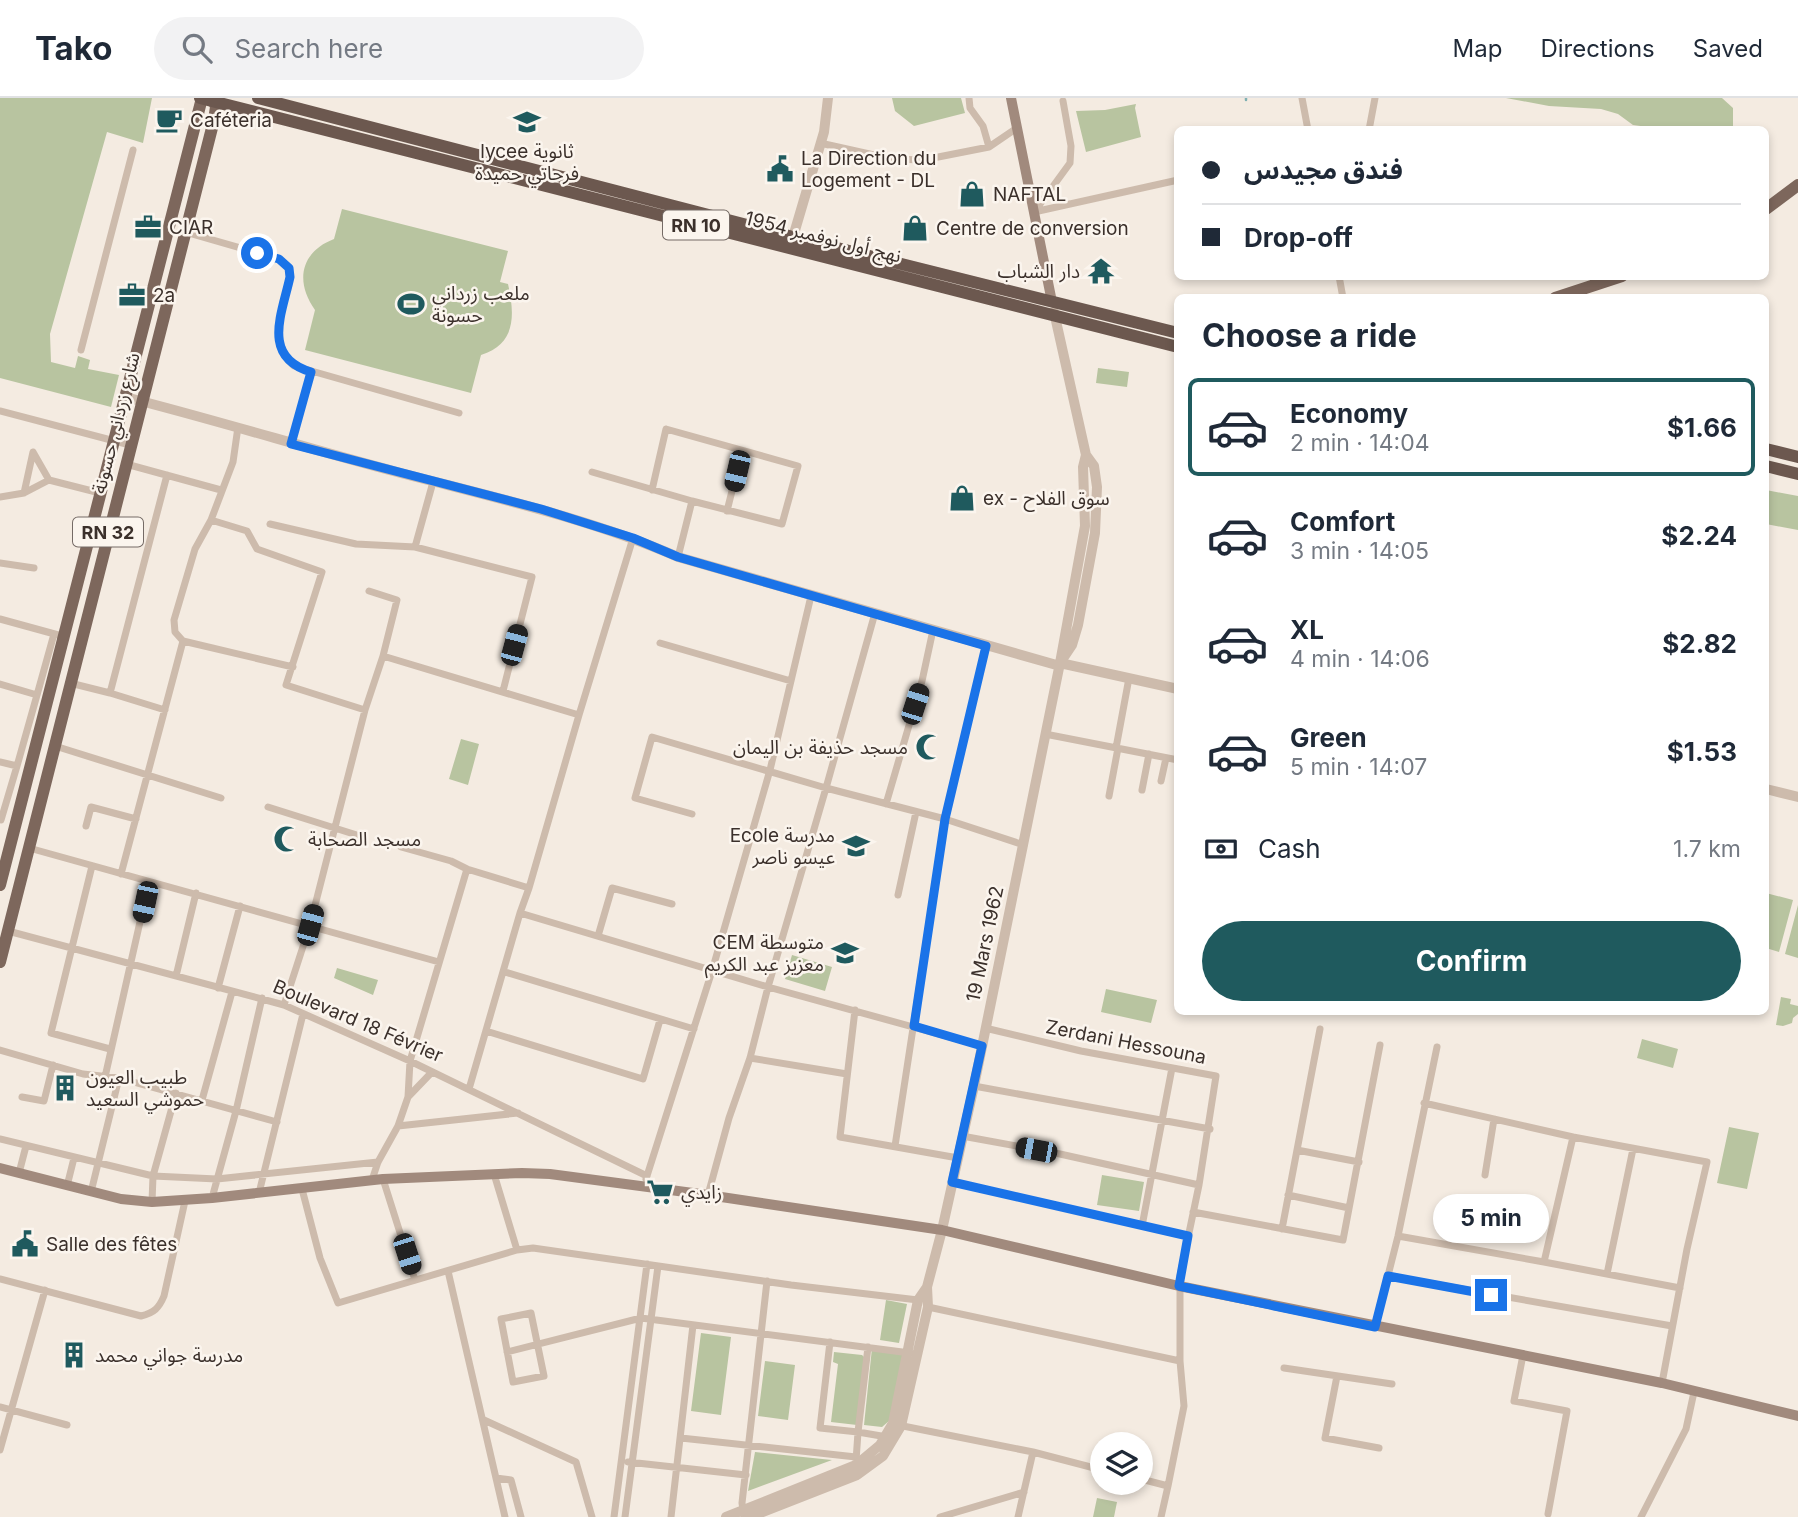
<!DOCTYPE html>
<meta charset="utf-8">
<style>
:root{--surface:#fff;--page:#f2f2f3;--text:#1f2937;--muted:#747a83;--line:#e0e1e3;--accent:#1f5a5e}
body{margin:0;font-family:Inter,"Noto Sans Arabic",sans-serif;background:var(--page);color:var(--text);height:100vh;display:flex;flex-direction:column;font-size:26px;white-space:nowrap}
*{box-sizing:border-box;margin:0}
p{font-size:23px;color:var(--muted)}
.icon{flex:none;width:38px;height:38px;fill:none;stroke:currentColor;stroke-width:2;stroke-linecap:round;stroke-linejoin:round}
.map{position:relative;flex:1;overflow:hidden}
.details{position:absolute;left:1174px;top:196px;width:595px;height:721px;display:flex;flex-direction:column;background:var(--surface);border-radius:10px;box-shadow:0 4px 10px #0003}
.details>*{flex:none}
.banner{position:absolute;left:1174px;top:28px;width:595px;height:154px;border-radius:10px;box-shadow:0 4px 10px #0003;display:grid;align-content:center;height:154px;padding:0 28px;background:var(--surface)}
.buttons{position:absolute;left:1090px;top:1334px;display:grid;gap:14px}
.buttons a{display:grid;place-items:center;width:63px;height:63px;border-radius:50%;background:var(--surface);box-shadow:0 4px 10px #0003;font-size:35px}
.end{position:absolute;width:32px;height:32px;margin:-16px;border:9px solid #1a73e8;background:#fff;box-shadow:0 0 0 4px #fff}
.from{border-radius:50%}
.bubble{position:absolute;height:49px;border-radius:24px;background:var(--surface);box-shadow:0 4px 10px #0003;font-size:23px;font-weight:700;line-height:49px;text-align:center}
.car{position:absolute;width:21px;height:42px;margin:-21px -10px;border-radius:9px;box-shadow:0 0 5px 2px #0007;background:linear-gradient(#222 24%,#8ab4d8 0 40%,#222 0 76%,#8ab4d8 0 86%,#222 0)}
.banner b{display:flex;align-items:center;gap:24px;height:66px;font-size:26px}
.banner b+b{border-top:2px solid var(--line)}
.banner i{width:18px;height:18px;background:var(--text)}
ul{padding:0;list-style:none}
li{display:flex;align-items:center;gap:21px;height:98px;margin:0 14px 10px;padding:0 14px;border:4px solid transparent;border-radius:10px}
li div{flex:1}
li b{display:block;font-size:26px}
li em{font-style:normal;font-weight:700}
li.selected{border-color:var(--accent)}
li>.icon{width:63px;height:63px;stroke-width:1.5}
h2{padding:0 28px;font-size:32px;line-height:84px}
.pay{display:flex;align-items:center;gap:18px;height:77px;padding:0 28px;font-size:26px}
.pay p{margin-inline-start:auto}
.primary-button{display:flex;gap:14px;margin-top:auto;padding:14px 28px}
.primary-button a{flex:1;height:80px;border-radius:42px;background:var(--accent);color:#fff;font-size:28px;font-weight:700;line-height:80px;text-align:center}
header{display:flex;align-items:center;gap:42px;box-sizing:border-box;height:98px;padding:0 35px;background:var(--surface);border-bottom:2px solid var(--line)}
header strong{font-size:33px}
nav{display:flex;gap:38px;margin-inline-start:auto;font-size:24px}
.search{width:490px;height:63px;background:var(--page);display:flex;align-items:center;gap:18px;box-sizing:border-box;padding:0 24px;border-radius:38px;color:var(--muted);font-size:26px}
.map>svg:first-child{display:block}
.green{fill:#b8c4a0}
.lines{fill:none;stroke-linecap:round;stroke-linejoin:round}
.stream{stroke:#7fb0b2;stroke-width:2.5}
.minor{stroke:#cdbbac;stroke-width:7}
.tertiary{stroke:#cdbbac;stroke-width:10}
.secondary{stroke:#a18a7d;stroke-width:10}
.primary{stroke:#7d675c;stroke-width:12}
.trunk{stroke:#6c584f;stroke-width:12}
.route{stroke:#1a73e8;stroke-width:9}
.labels{text-anchor:middle;dominant-baseline:central;stroke-width:5;stroke-linejoin:round;paint-order:stroke}
.shield{fill:#fbf5ee;stroke:#756b66;stroke-width:2}
.shield-label{font-size:18px;font-weight:bold;fill:#3b302b}
.poi-label{font-size:19px;fill:#3b302b;stroke:#fbf5ee;text-anchor:start}
.street-label{font-size:19px;fill:#3b302b;stroke:#fbf5ee}
</style>
<header>
<strong>Tako</strong>
<div class="search"><svg class="icon" aria-label="search" viewBox="0 0 24 24"><circle cx="10" cy="10" r="6"/><path d="M15 15l6 6"/></svg>Search here</div>
<nav><a>Map</a><a>Directions</a><a>Saved</a></nav>
</header>
<div class="map">
<svg width="1798" height="1419" viewBox="0 0 1798 1419">
<rect width="100%" height="100%" fill="#f4ebe1"/>
<path class="green" d="M0,0H152L143,45L107,34L50,236L51,264L75,270L78,258L90,262L88,271L119,277L111,309L0,280Z
M892,0H961L965,15L914,28L895,13Z
M1506,0H1722L1733,10V31H1663L1633,27L1618,16L1601,11L1549,8Z
M1136,6L1135,10L1141,39L1086,54L1076,13L1105,12Z
M342,111L508,153L500,184L508,186C515,217 516,246 481,257L471,295L305,252L315,212C295,184 300,154 334,141Z
M1098,270L1129,274L1127,289L1096,285Z
M1766,392L1798,398V432L1766,426Z
M461,641L479,646L468,687L449,681Z
M1766,795L1793,802L1779,854L1766,850Z
M1798,807V860L1785,856Z
M792,857L832,869L825,893L785,881Z
M337,870L378,882L373,897L334,880Z
M1106,891L1157,902L1151,925L1101,914Z
M1781,899L1791,901L1790,906L1798,908V916L1793,920L1792,925L1783,928L1776,927Z
M1642,941L1678,951L1673,970L1637,960Z
M1729,1029L1759,1035L1747,1091L1717,1085Z
M1102,1077L1144,1084L1139,1113L1097,1107Z
M886,1202L907,1206L899,1245L880,1242Z
M701,1235L731,1239L721,1317L691,1313Z
M872,1250L904,1255L889,1323L882,1329L864,1327Z
M834,1254L862,1257L864,1259L857,1327L831,1324L838,1266L833,1264Z
M765,1263L795,1267L788,1322L758,1318Z
M755,1354L832,1362L748,1393Z
M1097,1400L1117,1404L1114,1419H1093Z"/>
<g class="lines">
<path class="stream" d="M1246,0V2"/>
<path class="minor" d="M969,0L970,10L983,28L989,49
M1302,0L1308,32
M1369,32L1375,0
M820,45L892,61L923,62L989,49L1017,30
M1035,113L1070,65L1071,48L1063,3
M1034,114L1178,82
M185,134L279,161L289,170L290,179C283,211 267,242 294,268L459,315
M1339,178L1343,200
M81,252L133,52
M0,313L130,347
M291,346L311,274
M126,366L221,392
M592,374L692,403L678,459
M652,392L666,331L798,368L782,426L692,403
M24,395L33,354L49,382
M0,399L24,395L49,382L100,395
M727,413L742,353
M211,422L247,433L257,451L322,474L286,587L365,612
M270,426L356,446L415,449L532,479L503,593
M415,449L433,384
M0,465L34,470
M0,521L62,538
M183,543L293,569
M660,545L791,583
M383,558L579,617L529,790
M70,585L110,595
M0,586L37,597L17,668L0,664
M37,597L54,536
M165,612L110,595L167,377
M579,617L633,440
M1045,636L1178,662
M55,648L221,700
M1116,650L1129,580
M1161,683L1166,660
M1142,692L1149,656
M1109,698L1118,650
M886,706L922,583L933,532
M268,709L360,738
M692,716L635,700L652,639L826,690L875,515
M1,722L17,668
M86,728L91,709L136,721
M401,749L451,763L467,771
M29,750L439,864
M92,768L51,935L110,951
M121,776L183,543L175,534L174,522L195,451L211,422L233,364L238,329
M898,797L916,714
M8,833L284,907L410,963L647,1078
M598,838L612,790L672,806
M505,874L694,931
M176,878L196,795
M218,890L240,808
M284,907L310,827L365,612L383,558L397,502L369,493
M855,912L840,1039L958,1060
M985,930L1081,953L1216,978L1199,1087L1180,1178V1263L1184,1308L1168,1388L1141,1381
M486,933L643,981L660,922
M0,952L83,976L119,980L277,1024
M750,960L847,976
M105,979L149,784
M974,988L1210,1031
M469,991L520,815L768,889L982,948
M22,999L44,1003L53,967
M408,999L410,963L467,771L529,790L520,815
M202,1002L232,894
M398,1028L518,1015
M962,1038L1060,1056L1199,1087
M1573,1039L1707,1064L1687,1151L1662,1285
M0,1041L153,1078L217,1081L378,1064
M895,1048L945,721L986,548
M1297,1052L1359,1064
M19,1075L26,1048
M494,1076L517,1152
M1485,1077L1494,1021
M383,1081L415,1182
M646,1081L712,873L770,672L811,498
M372,1082L378,1064L398,1028L408,999L432,974
M952,1084L1188,1138
M67,1088L74,1060
M302,1091L320,1160L338,1205L517,1152L533,1150L791,1187L918,1202
M91,1094L119,980
M259,1095L303,916
M708,1097L729,1020L750,960L768,889L826,690L945,721L1024,747
M1288,1097L1349,1110
M212,1100L236,1013L262,900
M152,1104L153,1078L176,995
M1193,1114L1343,1142L1380,947
M1142,1128L1172,970
M1282,1131L1320,931
M1398,1138L1544,1164L1573,1039L1424,1005
M1544,1164L1680,1190
M448,1173L505,1419
M1607,1176L1633,1051
M1388,1178L1672,1228
M0,1181L141,1218C154,1215 159,1210 164,1198L185,1103
M928,1209L1180,1263
M531,1215L544,1278L513,1284L501,1221Z
M1375,1229L1398,1138L1437,949
M830,1244L820,1330L858,1334L856,1363
M868,1249L858,1334L887,1339
M507,1254L641,1220L910,1255
M1523,1257L1514,1303L1567,1313L1548,1416
M1284,1270L1392,1286
M1337,1278L1325,1340L1379,1350
M0,1309L67,1327
M484,1322L576,1364L592,1419
M898,1327L1033,1354L1102,1372
M681,1340L856,1359
M0,1352L45,1192
M628,1364L746,1377
M496,1380L511,1382L521,1419
M614,1419L647,1166
M625,1419L658,1168
M671,1419L693,1227
M744,1419L742,1405L767,1183
M940,1419L1024,1394
M1018,1419L1033,1354
M1161,1419L1168,1388
M1641,1419L1686,1331L1694,1294"/>
<path class="tertiary" d="M793,139L824,34L828,0
M1054,214L1086,357L1094,368L1097,389L1095,435L1078,527L1072,547L1062,562
M125,299C216,322 306,350 397,374C492,399 588,420 678,459L1060,568
M1060,565L1178,591
M1766,691L1798,699
M726,1419L856,1367L880,1347L893,1325L918,1202L927,1189L942,1132L974,988L1060,565L1085,428L1083,369L1086,357
M750,1419L857,1377L883,1358L901,1328L928,1209L927,1189"/>
<path class="secondary" d="M1011,0L1052,204
M0,1070L121,1101L152,1104L212,1100L383,1081L522,1075L550,1076L708,1097L942,1132L1179,1188L1662,1285L1798,1318"/>
<path class="primary" d="M1766,111L1798,87
M1555,200L1622,178
M0,787L202,0
M0,864L214,22L216,9L213,0"/>
<path class="trunk" d="M200,0L1178,249
M258,0L793,139L1178,235
M1766,351L1798,359
M1766,368L1798,376"/>
</g>
<g class="lines">
<path class="route" d="M257,155L279,161L289,170L290,179C282,216 261,259 311,274L291,346L541,411L633,440L678,459L986,548L945,721L914,928L982,948L952,1084L1188,1138L1179,1188L1375,1229L1388,1178L1491,1197"/>
</g>
<defs>
<g id="cafe-bare" transform="scale(2.1)"><path d="M-5.5-4.5H6V0H3Q3 3.5 0 3.5H-2.5Q-5.5 3.5-5.5 0ZM3-3.2v2h1.7v-2ZM-6 4.5H4V6H-6Z" fill="#1f5a5e" stroke="#fbf5ee" stroke-width="2.5" paint-order="stroke"/></g>
<g id="school-bare" transform="scale(2.1)"><path d="M0-5L7-2L0 1L-7-2ZM-4 1L0 2.5L4 1V4Q0 6-4 4Z" fill="#1f5a5e" stroke="#fbf5ee" stroke-width="2.5" paint-order="stroke"/></g>
<g id="civic-bare" transform="scale(2.1)"><path d="M-.6-6.5H3V-4.5H.6V-3L4-1V1h2V6H-6V1h2V-1L-.6-3ZM-1.2 2.5V6h2.4V2.5Z" fill="#1f5a5e" stroke="#fbf5ee" stroke-width="2.5" paint-order="stroke"/></g>
<g id="shop-bare" transform="scale(2.1)"><path d="M-5-2.5h2.3a2.7 3.5 0 0 1 5.4 0H5L5.5 6h-11ZM-1.5-2.5h3a1.5 2.3 0 0 0-3 0Z" fill="#1f5a5e" stroke="#fbf5ee" stroke-width="2.5" paint-order="stroke"/></g>
<g id="office-bare" transform="scale(2.1)"><path d="M-6-3h4V-5.5h4V-3h4V5H-6ZM-1-4.5V-3h2v-1.5ZM-6 0V1H6V0Z" fill="#1f5a5e" stroke="#fbf5ee" stroke-width="2.5" paint-order="stroke"/></g>
<g id="temple-bare" transform="scale(2.1)"><path d="M0-6L5-2H3V0L6.5 2.5H4V6H1.5V3h-3V6H-4V2.5H-6.5L-3 0V-2H-5Z" fill="#1f5a5e" stroke="#fbf5ee" stroke-width="2.5" paint-order="stroke"/></g>
<g id="stadium-bare" transform="scale(2.1)"><path d="M0-5a6.5 5 0 1 0 0 10a6.5 5 0 1 0 0-10ZM-3.5-1.8h7v3.6h-7Z" fill="#1f5a5e" stroke="#fbf5ee" stroke-width="2.5" paint-order="stroke"/></g>
<g id="mosque-bare" transform="scale(2.1)"><path d="M3.5-4.9A6 6 0 1 0 3.5 4.9A5 5 0 1 1 3.5-4.9Z" fill="#1f5a5e" stroke="#fbf5ee" stroke-width="2.5" paint-order="stroke"/></g>
<g id="building-bare" transform="scale(2.1)"><path d="M-4-6H4V6H1V3H-1V6H-4ZM-2.5-4.3h1.7v1.8h-1.7ZM.8-4.3h1.7v1.8H.8ZM-2.5-1h1.7V.8h-1.7ZM.8-1h1.7V.8H.8Z" fill="#1f5a5e" stroke="#fbf5ee" stroke-width="2.5" paint-order="stroke"/></g>
<g id="supermarket-bare" transform="scale(2.1)"><path d="M-6-5.5h2.5l.6 2H6L4.5 2H-2.5L-4.4-4H-6ZM-1.5 3.2a1.3 1.3 0 1 0 .1 0ZM3 3.2a1.3 1.3 0 1 0 .1 0Z" fill="#1f5a5e" stroke="#fbf5ee" stroke-width="2.5" paint-order="stroke"/></g>
</defs>
<g fill-rule="evenodd">
<use href="#cafe-bare" x="169" y="22"/>
<use href="#school-bare" x="527" y="24"/>
<use href="#civic-bare" x="780" y="71"/>
<use href="#shop-bare" x="972" y="96"/>
<use href="#office-bare" x="148" y="129"/>
<use href="#shop-bare" x="915" y="130"/>
<use href="#temple-bare" x="1101" y="173"/>
<use href="#office-bare" x="132" y="197"/>
<use href="#stadium-bare" x="411" y="206"/>
<use href="#shop-bare" x="962" y="400"/>
<use href="#mosque-bare" x="929" y="649"/>
<use href="#mosque-bare" x="287" y="741"/>
<use href="#school-bare" x="856" y="748"/>
<use href="#school-bare" x="845" y="855"/>
<use href="#building-bare" x="65" y="990"/>
<use href="#supermarket-bare" x="660" y="1094"/>
<use href="#civic-bare" x="25" y="1146"/>
<use href="#building-bare" x="74" y="1257"/>
</g>
<g class="labels">
<g class="shield">
<rect x="663" y="112.5" width="66" height="29" rx="5"/>
<rect x="73" y="419.5" width="70" height="29" rx="5"/>
</g>
<g class="shield-label">
<text x="696" y="127">RN 10</text>
<text x="108" y="434">RN 32</text>
</g>
<g class="poi-label">
<text x="190" y="22">Caféteria</text>
<text x="527" y="53" text-anchor="middle">lycee ثانوية<tspan x="527" dy="22">فرحاتي حميدة</tspan></text>
<text x="801" y="60">La Direction du<tspan x="801" dy="22">Logement - DL</tspan></text>
<text x="993" y="96">NAFTAL</text>
<text x="169" y="129">CIAR</text>
<text x="936" y="130">Centre de conversion</text>
<text x="1080" y="173" text-anchor="end">دار الشباب</text>
<text x="432" y="195">ملعب زرداني<tspan x="432" dy="22">حسونة</tspan></text>
<text x="153" y="197">2a</text>
<text x="983" y="400">ex - سوق الفلاح</text>
<text x="908" y="649" text-anchor="end">مسجد حذيفة بن اليمان</text>
<text x="835" y="737" text-anchor="end">Ecole مدرسة<tspan x="835" dy="22">عيسو ناصر</tspan></text>
<text x="308" y="741">مسجد الصحابة</text>
<text x="824" y="844" text-anchor="end">CEM متوسطة<tspan x="824" dy="22">معزيز عبد الكريم</tspan></text>
<text x="86" y="979">طبيب العيون<tspan x="86" dy="22">حموشي السعيد</tspan></text>
<text x="681" y="1094">زايدي</text>
<text x="46" y="1146">Salle des fêtes</text>
<text x="95" y="1257">مدرسة جواني محمد</text>
</g>
<g class="street-label">
<text transform="translate(823 139) rotate(14)">نهج أول نوفمبر 1954</text>
<text transform="translate(116 325) rotate(-76)">شارع زرداني حسونة</text>
<text transform="translate(985 846) rotate(-78)">19 Mars 1962</text>
<text transform="translate(358 923) rotate(23)">Boulevard 18 Février</text>
<text transform="translate(1126 944) rotate(11)">Zerdani Hessouna</text>
</g>
</g>
</svg>
<div class="buttons">
<a><svg class="icon" aria-label="layers" viewBox="0 0 24 24"><path d="M12 4l9 5-9 5-9-5zM3 14l9 5 9-5"/></svg></a>
</div>
<i class="end from" style="left:257px;top:155px"></i>
<i class="end" style="left:1491px;top:1197px"></i>
<div class="bubble" style="left:1433px;top:1096px;width:116px">5 min</div>
<i class="car" style="left:737px;top:373px;rotate:193deg"></i>
<i class="car" style="left:514px;top:547px;rotate:15deg"></i>
<i class="car" style="left:915px;top:606px;rotate:18deg"></i>
<i class="car" style="left:145px;top:804px;rotate:192deg"></i>
<i class="car" style="left:310px;top:827px;rotate:15deg"></i>
<i class="car" style="left:1036px;top:1052px;rotate:281deg"></i>
<i class="car" style="left:407px;top:1156px;rotate:162deg"></i>
<div class="banner">
<b><i class="from"></i>فندق مجيدس</b>
<b><i></i>Drop-off</b>
</div>
<section class="details">
<h2>Choose a ride</h2>
<ul>
<li class="selected"><svg class="icon" aria-label="car" viewBox="0 0 24 24"><path d="M5 17H2v-5l4-1 3-4h7l3 4 3 1v5h-3M9 17h6M6 11h13"/><circle cx="7" cy="17" r="2"/><circle cx="17" cy="17" r="2"/></svg><div><b>Economy</b><p>2 min · 14:04</p></div><em>$1.66</em></li>
<li><svg class="icon" aria-label="car" viewBox="0 0 24 24"><path d="M5 17H2v-5l4-1 3-4h7l3 4 3 1v5h-3M9 17h6M6 11h13"/><circle cx="7" cy="17" r="2"/><circle cx="17" cy="17" r="2"/></svg><div><b>Comfort</b><p>3 min · 14:05</p></div><em>$2.24</em></li>
<li><svg class="icon" aria-label="car" viewBox="0 0 24 24"><path d="M5 17H2v-5l4-1 3-4h7l3 4 3 1v5h-3M9 17h6M6 11h13"/><circle cx="7" cy="17" r="2"/><circle cx="17" cy="17" r="2"/></svg><div><b>XL</b><p>4 min · 14:06</p></div><em>$2.82</em></li>
<li><svg class="icon" aria-label="car" viewBox="0 0 24 24"><path d="M5 17H2v-5l4-1 3-4h7l3 4 3 1v5h-3M9 17h6M6 11h13"/><circle cx="7" cy="17" r="2"/><circle cx="17" cy="17" r="2"/></svg><div><b>Green</b><p>5 min · 14:07</p></div><em>$1.53</em></li>
</ul>
<div class="pay"><svg class="icon" aria-label="cash" viewBox="0 0 24 24"><path d="M3 7h18v10H3z"/><circle cx="12" cy="12" r="2"/></svg>Cash<p>1.7 km</p></div>
<div class="primary-button"><a>Confirm</a></div>
</section>
</div>
